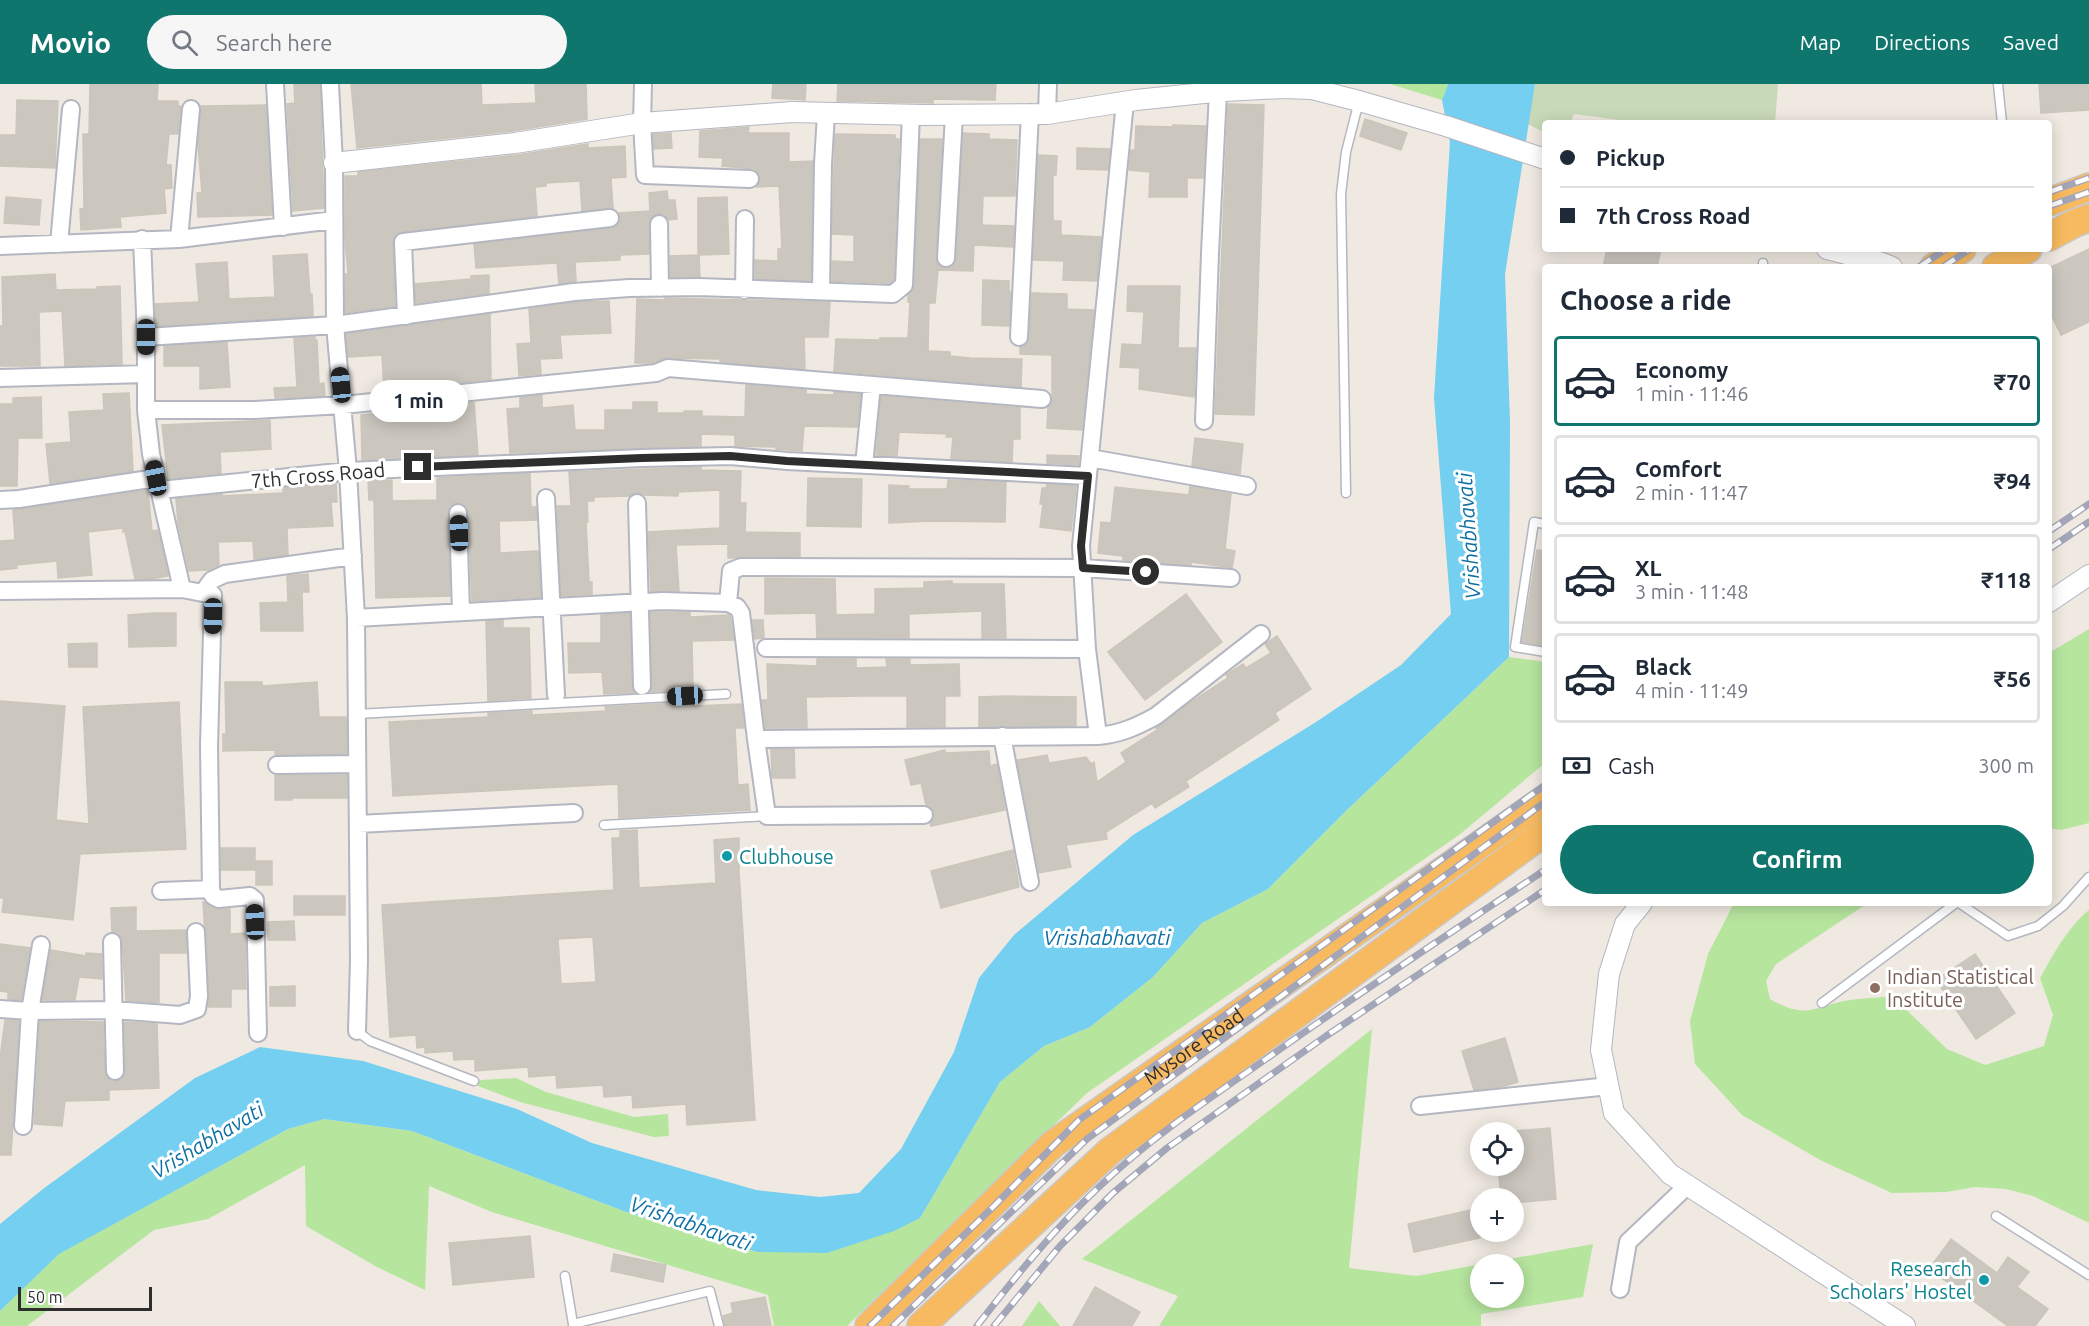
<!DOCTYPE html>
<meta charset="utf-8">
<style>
:root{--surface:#fff;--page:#f6f6f7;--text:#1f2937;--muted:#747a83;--line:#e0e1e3;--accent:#0f766e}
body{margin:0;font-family:Ubuntu,sans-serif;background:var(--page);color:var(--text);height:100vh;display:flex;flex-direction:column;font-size:22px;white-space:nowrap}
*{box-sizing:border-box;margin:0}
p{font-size:20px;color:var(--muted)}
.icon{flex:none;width:33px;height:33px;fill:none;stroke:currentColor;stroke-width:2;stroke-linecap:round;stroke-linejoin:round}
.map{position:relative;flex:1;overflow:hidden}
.sheet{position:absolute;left:1542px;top:180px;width:510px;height:642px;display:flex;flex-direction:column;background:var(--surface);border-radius:6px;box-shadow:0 3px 15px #0003}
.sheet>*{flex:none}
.top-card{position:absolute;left:1542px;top:36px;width:510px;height:132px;border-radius:6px;box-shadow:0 3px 15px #0003;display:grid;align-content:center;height:132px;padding:0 18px;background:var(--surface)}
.tools{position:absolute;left:1470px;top:1038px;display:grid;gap:12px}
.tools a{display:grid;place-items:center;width:54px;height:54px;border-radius:50%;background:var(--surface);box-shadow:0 3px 15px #0003;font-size:30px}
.scale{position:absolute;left:18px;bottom:15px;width:134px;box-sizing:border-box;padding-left:6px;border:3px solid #2e2e2e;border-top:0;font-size:16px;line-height:21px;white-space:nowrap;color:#2e2e2e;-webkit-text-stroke:4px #fff;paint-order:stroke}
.end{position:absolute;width:27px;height:27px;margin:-14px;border:8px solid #2e2e2e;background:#fff;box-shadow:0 0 0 3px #fff}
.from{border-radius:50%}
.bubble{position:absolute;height:42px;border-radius:21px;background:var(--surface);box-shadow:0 3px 15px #0003;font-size:20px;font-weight:700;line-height:42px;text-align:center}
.car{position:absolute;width:18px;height:36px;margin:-18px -9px;border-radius:8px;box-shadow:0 0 4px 2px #0007;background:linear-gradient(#222 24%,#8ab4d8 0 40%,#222 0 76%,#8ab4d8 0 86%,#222 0)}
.top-card b{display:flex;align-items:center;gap:21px;height:57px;font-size:22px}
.top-card b+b{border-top:2px solid var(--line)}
.top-card i{width:15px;height:15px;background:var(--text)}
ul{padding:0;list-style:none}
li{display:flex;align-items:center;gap:18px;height:90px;margin:0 12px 9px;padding:0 6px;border:3px solid var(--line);border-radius:6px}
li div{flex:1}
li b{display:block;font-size:22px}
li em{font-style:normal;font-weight:700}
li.on{border-color:var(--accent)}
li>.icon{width:54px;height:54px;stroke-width:1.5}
h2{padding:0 18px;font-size:27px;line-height:72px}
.pay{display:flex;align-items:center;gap:15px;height:66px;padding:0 18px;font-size:22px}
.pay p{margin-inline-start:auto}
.cta{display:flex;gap:12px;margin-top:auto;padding:12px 18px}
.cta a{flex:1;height:69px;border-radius:36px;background:var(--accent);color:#fff;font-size:24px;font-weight:700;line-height:69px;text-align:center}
header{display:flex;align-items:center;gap:36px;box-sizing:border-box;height:84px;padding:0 30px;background:var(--accent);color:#fff}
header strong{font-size:28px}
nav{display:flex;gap:33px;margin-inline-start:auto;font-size:21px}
.search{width:420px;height:54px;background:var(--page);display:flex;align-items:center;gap:15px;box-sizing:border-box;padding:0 21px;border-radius:33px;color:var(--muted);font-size:22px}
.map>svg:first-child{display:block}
.green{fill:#b6e59e;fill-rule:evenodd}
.cemetery{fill:#c8d9b8}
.water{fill:#75cff0}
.building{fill:#cbc7bf;stroke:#cbc5ba;stroke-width:1.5;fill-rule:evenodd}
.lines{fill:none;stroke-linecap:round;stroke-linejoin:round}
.service-casing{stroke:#b4b7c1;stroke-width:11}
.minor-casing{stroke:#b4b7c1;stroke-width:20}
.tertiary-casing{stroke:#b4b7c1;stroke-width:22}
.trunk-casing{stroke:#c9c9c9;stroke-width:30}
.service{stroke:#fff;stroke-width:8}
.minor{stroke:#fff;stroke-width:16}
.tertiary{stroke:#fff;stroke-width:20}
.trunk{stroke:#f8ba60;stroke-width:27}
.rail-casing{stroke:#a3a6b8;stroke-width:7}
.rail{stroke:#fff;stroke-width:4.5;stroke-dasharray:14;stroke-linecap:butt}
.route{stroke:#2e2e2e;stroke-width:8}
.culture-dot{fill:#0f9aa8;stroke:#fff;stroke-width:2}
.education-dot{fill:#8d6e63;stroke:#fff;stroke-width:2}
.labels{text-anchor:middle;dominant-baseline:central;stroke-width:6;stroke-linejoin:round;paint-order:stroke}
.street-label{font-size:20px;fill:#2e2e2e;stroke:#fff}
.culture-label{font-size:20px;fill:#0d838f;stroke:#fff;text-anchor:start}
.education-label{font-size:20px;fill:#785e54;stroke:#fff;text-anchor:start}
.water-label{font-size:21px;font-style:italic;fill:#0d6fa3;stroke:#fff}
</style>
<header>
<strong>Movio</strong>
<div class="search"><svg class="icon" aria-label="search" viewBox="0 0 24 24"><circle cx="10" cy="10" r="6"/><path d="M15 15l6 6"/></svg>Search here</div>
<nav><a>Map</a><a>Directions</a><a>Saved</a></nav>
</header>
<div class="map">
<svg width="2089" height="1242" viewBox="0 0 2089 1242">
<rect width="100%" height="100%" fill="#efe9e1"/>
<path class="green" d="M1390,0H1448L1442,16Z
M2089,545V739L2061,746L2049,744V569Z
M1509,573L1545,578V679L1459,751L1087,1009L847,1242H774L768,1211L492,1128L429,1102L425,1206L377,1183L306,1142L305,1081L208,1135L154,1146L27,1242H0V1227L58,1170L288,1045L324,1035L412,1047L629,1129L757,1168L920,1134L1000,998L1044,962L1090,943L1153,893L1202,839L1268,805L1348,725Z
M1734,819H1868L1776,880L1766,897L1770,915C1808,937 1813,922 1850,916C1864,914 1878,914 1892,912L1947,965L1985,981L2044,962L2053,931L2040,894C2053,871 2068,843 2089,826V1139L2033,1112L2006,1105L1975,1103L1946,1108L1892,1109L1822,1077L1742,1031L1695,980L1690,937L1708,870Z
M1372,945L1349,1184L1416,1192L1593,1160L1583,1213L1481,1230V1242H1159L1178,1212L1082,1175ZM1514,1180V1214H1480V1180Z
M516,994L546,1008L634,1033L668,1030L669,1052L654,1053L520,1018L465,997Z
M1039,1217L1060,1242H1022Z"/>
<path class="cemetery" d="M1535,0H1778L1775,39H1642L1574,30L1570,39H1545V49L1528,40Z"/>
<path class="water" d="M1448,0H1535L1505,190L1510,338L1509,573L1348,725L1268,805L1202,839L1153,893L1090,943L1044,962L1000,998L920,1134L894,1147L827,1169L757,1168L629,1129L412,1047L324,1035L288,1045L59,1170L0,1227V1140L43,1105L195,994L260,963L363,977L517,1025L592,1059L756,1106L820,1113L859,1109L901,1065L954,968L979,894L1014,851L1133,751L1316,638L1401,581L1451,530L1434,314L1450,58L1442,16Z"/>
<path class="building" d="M90,0H158L157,17H178V22H181L178,50H169L166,81H171L172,104L164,105L166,129L120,133L121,143L81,146L80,125L84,124L83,50H89Z
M294,0H320L324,124L293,127L287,20L295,19Z
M351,0H481L482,21L536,19L535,0H586L587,35L513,47L357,64Z
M773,0H806L805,16L772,14Z
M838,0H996L995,16L933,15V19L837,17Z
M2039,0H2089V26L2041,29Z
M17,16L58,17L55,84L0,82V51H16Z
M1228,20L1264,21L1254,331L1215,330Z
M266,21L272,131L198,133L197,109H202L198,61L201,22Z
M1365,35L1407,49L1401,66L1360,52Z
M1173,41L1206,42L1203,94H1187V113H1149L1150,88L1129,86L1131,66H1135L1136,42L1173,43Z
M749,43L748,49H789V78L813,77L811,197L755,195V176L778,177V165H782L779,102L757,103L760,95L755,85L722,82L723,74L699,73L700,47Z
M671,49L672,64L654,65L653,50Z
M963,49L989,50V55L1017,56L1015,112H983L982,141L1014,142L1013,163L974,161L973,187L938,186L935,219H929L928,267L950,268V272L970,274L1022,275L1021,303L834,287L836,255L880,256V254H908L910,218H908V211L914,201L920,55H942L936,174L937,179L945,184L951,183L955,179Z
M835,50L895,51V55H899L894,196L889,199L832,197V177L854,178V151L832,150Z
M588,60V64L625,62L626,93L611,94L613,124L582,127L580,97L546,99V102L535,103L537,132L397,149L394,152L393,158L395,222L345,229V190H348L345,155V92H358V88L517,71Z
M1077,64L1110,65L1108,86L1077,85Z
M1038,71L1057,72L1056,91H1053V137H1061V151L1101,153L1097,197L1063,196L1064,177L1033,176Z
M667,107L668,116H675L677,135L668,136L665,131L659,130L650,134L649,170L620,171V176L575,178L576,197L559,200L557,179L476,184L474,160L612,144L619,139V129L650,127L649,109Z
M6,113L41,116L39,141L4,139Z
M727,113L729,170L698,171V114Z
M1607,165H1661L1657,183H1603Z
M2089,165V238L2061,251L2049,226V184Z
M307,170L310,210H312L313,232L156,242L155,220L199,218L196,180L227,178L229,215L275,213L273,172Z
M699,171L700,193H670V172Z
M55,190L56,206L97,205V203L120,202L122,280L65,282L62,227L39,228L40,282H0V242H3L2,193Z
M489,191V209L416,219L415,200L471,195V192Z
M983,196L1009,197V208H1011L1009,242L982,241Z
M1128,202H1180L1178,264H1196L1194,313L1139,305L1140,284L1120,283L1122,260L1142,261L1144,228L1127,227Z
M1032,209L1067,210V225L1094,226L1082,346L1047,344L1048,323L1052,315V271L1020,270V263L1027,259L1029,254Z
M665,214L830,218L828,253H804L805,285L720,278V275L668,274L653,279H635L637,215L665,216Z
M609,217L611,249L560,251L562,274L540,275L541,290L519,292L517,260L531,259L529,225L575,218Z
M490,230L491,295L384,306L382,271L348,273L346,250Z
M315,253V256H317L319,300L324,299L325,312L275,314L274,304L297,303L294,254Z
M227,258L230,303L200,305V282H164V262Z
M746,301L806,306V310L834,311V308L861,310L857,343L804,342L802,367L776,365V363L735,362V351L701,350V362L510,369L507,325L520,324V313L542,311V324L573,321L575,346H605V326H633V318H657V329H684V327H702V332L745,333Z
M129,309L133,387L50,400L46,360L71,358L69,328L104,326L103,310Z
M881,312L1020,324V355H1013L1012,378L951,375L953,353H946L947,350L899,348L897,372L876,371Z
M41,313L42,354H18L17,402H0V320H13V314Z
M474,318L478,371L362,376L361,331Z
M270,336L271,365L220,368L221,389L168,395L162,341Z
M1195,354L1243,360L1240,390L1192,382Z
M1047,371L1079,372L1078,381L1047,379Z
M701,383V386L741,387L740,419H746L745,448L800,449V473L728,474V460L676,461L679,507H651L648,448L720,444V406L678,408V412L644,411L637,409L630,412L594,413V417H587L588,438H586L589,498H592V510L561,512L557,422H571L569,388Z
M530,389L531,423H536L537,436L499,437L500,469L538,467L541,513L472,517L468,429L467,423L458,419L452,420L448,429L450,512L376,514L374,416H369L368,397L392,396V417L437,416V394Z
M808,394L862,395L861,443L807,442Z
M948,396L1006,398L1005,438L932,437L889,439V401L909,402L908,405H947Z
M336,399L337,418H331L333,442L287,444L288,471L254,475L253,457L218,458L219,481L208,486L189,487L178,439L176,415L222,410V412L283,409V404Z
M1047,400L1076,402L1071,447L1040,443L1043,420H1040L1042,404H1046Z
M1190,402L1231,410L1225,465L1235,467L1232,484L1191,478V481L1123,476V472L1098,469L1101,438L1111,439L1115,403L1189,411Z
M148,406L152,447L158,446L168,492L152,495H135L125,447L123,448V444L88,448L92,491L58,494L57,477L16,481L17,484L0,486V457L15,456L13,426Z
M1537,466L1545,467V562L1522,558Z
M308,490L309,508H302L303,547H261L260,519L288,518L287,492Z
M765,494L835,495L836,531L875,530V505L924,504V498L952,497V500H1004L1006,554H982V527L909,530V554H817L816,529L765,530Z
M1186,510L1222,558L1145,616L1108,568Z
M650,528H690V533L730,531L734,556L692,557L693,605L651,608L652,602Z
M155,529H176V562L129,563L128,531Z
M630,529L632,602L634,609L604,610L602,588L569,589L568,559H601V531Z
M503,536V544H529L531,614L488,617L486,537Z
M752,536H763L764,554L755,555Z
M1277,552L1311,605L1275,629L1279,636L1186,697L1189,703L1155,724L1152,719L1106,748L1107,755L1066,761L1071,783L1039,789L1017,676L1047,671L1049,679L1086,673L1091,680L1094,678L1097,698L1126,678L1121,669L1157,646L1156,644L1194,616L1228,594L1226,591L1243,580L1246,584L1271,569L1265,560Z
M97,559V583H69L68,560Z
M817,575H856V584L887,583L886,575H910V581L959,580L960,612H945V643H907V612H862L806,613L807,644H765L762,616H768L767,580L817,582Z
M225,598H262V602L317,598L319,633H346L347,670L275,671V666L223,667V650H226Z
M1006,612L1076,613V642L979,643V613Z
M0,617L65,622L56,736L89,740L83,623L179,618L186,765L80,770L73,836L2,828L4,814H0Z
M694,618V622L741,620L744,644H735L738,701L748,700L750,726L619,734L618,700L393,712L389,638L488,633V629L532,627V631L606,627L605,623Z
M771,665H794L795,694H772Z
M945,666V669L989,667L990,682L997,680L1005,726L931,742L930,739L934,732L933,726L926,721L921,699L911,701L905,676Z
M275,691H347V714H292V716H275Z
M637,746L639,804L716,799L714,756L739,754V788L755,1036L687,1041L686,1020L633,1024L632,1011L604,1013L603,1001L557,1004L556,991L529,993L528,983L475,987V975L454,976L453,967L425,969V963L417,964L416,951L390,953L382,821L614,806L612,754H620V747ZM593,853L596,898L561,900L558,855Z
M221,764H255V786H221Z
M1013,766L1019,803L941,824L931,787Z
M256,777H272V801H256Z
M294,812H345V831H294Z
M203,818L215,825H230V850L245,849L246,905H231V923H208L209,912Z
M136,823V847L186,846V869H159V919L126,916L122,857L118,849L112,848L111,824Z
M294,837L295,856H268V838Z
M0,860L30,864L21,916L8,915V908L0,907Z
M51,866L86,872V869L102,870V895L79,893L75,916H42Z
M1975,870L2015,929L1976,955L1936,896Z
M295,902V922H270V903Z
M5,936L19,937L11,1071H0V975Z
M40,937L103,938L105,988L106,993L115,997L121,996L125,987L124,938L157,940L159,1004L109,1006V1016L65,1017L62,1042L34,1040Z
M1505,954L1518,998L1501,1003L1474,1006L1462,967Z
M1550,1044L1556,1115L1514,1119V1114H1501L1498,1082H1514V1047Z
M1480,1124V1154L1414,1168L1408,1140Z
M530,1152L534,1193L453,1201L449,1159Z
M1951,1155L1997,1189L2008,1173L2029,1188L2017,1203L2048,1225L2035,1242H2008L1929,1185Z
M614,1170L666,1181L663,1198L611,1187Z
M1095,1203L1140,1228L1132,1242H1073Z
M765,1213L771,1242H725L723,1232L733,1229L731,1219Z"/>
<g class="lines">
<g class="service-casing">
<path id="service" d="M1998,0L2002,39
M1763,183V179
M1346,409L1341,110L1346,68L1359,17
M1545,440L1534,438L1515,563L1545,568
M357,630L726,610
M604,741L767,732
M1959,819L2008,852L2038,842L2063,822L2089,793
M1822,919L1956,819
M357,947L370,957L474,997
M1996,1132L2089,1191
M565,1192L573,1240
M573,1242V1240L710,1207L719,1242"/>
</g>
<g class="minor-casing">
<path id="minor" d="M275,0L283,143
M330,0L334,79L335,241L348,387L356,534L359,876L357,947
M643,0L642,39L645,91L750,95
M1047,30L1048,0
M659,140L660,204
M142,155L146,253V326L151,370L182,505
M179,155L191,25
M59,160L71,25
M0,162L179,155L334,136
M946,174L954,31
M744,206L745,135
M821,207L823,80L826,29
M406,232L403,158L610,134
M146,253L335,241L574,208L629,204L698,203L893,210L904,201L911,30
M1019,253L1030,29
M0,294L146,290
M146,326H254L343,321L656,289L668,284L1042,315
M1204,337L1210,169L1218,8
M1090,374L1247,402
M864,381L872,301
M160,406L348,387L642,374L730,372L787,377L1088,392
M546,414L556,611
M0,416L19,415L156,394
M637,419L642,602
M458,429L461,528
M0,507L182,505L213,511L209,662L211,805L213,812L219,815L250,812L255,816L258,949
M213,511L206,504L212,496L225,490L353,472
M728,519L731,487L741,483L1083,484L1231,494
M356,534L663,517L728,519L737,523L741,529L756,655L1098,652L1087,565L1081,462L1125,18
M766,564L1087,565
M1002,652L1030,798
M1098,652C1120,650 1136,643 1156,632L1261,550
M756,655L767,732L924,731
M277,681L357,680
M358,740L574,729
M161,807L211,805
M112,858L115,987
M0,925L30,927L114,926L180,931L197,925L199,912L196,848
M1420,1022L1609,1002
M23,1042L30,927L41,861
M1620,1205L1628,1158L1688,1101"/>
</g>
<g class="tertiary-casing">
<path id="tertiary" d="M334,79L515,59L642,39L792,28L923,31L1047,30L1136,16L1223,7L1284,4L1312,5L1359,17L1446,42L1545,75
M1827,165L1882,179L1892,183
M2049,518L2089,491
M1642,819L1625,840L1609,890L1601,966L1614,1029L1670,1090L1905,1242"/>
</g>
<g class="trunk-casing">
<g id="trunk">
<path d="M2049,118L2089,103"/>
<path d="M2049,153L2075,139L2089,134"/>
<path d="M1934,183L1962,165"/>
<path d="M1996,183L2028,165"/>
<path id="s1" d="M869,1242L1053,1060L1545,715"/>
<path d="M921,1242L1110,1067L1545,748"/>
</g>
</g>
<use href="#service" class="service"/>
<use href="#minor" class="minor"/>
<use href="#tertiary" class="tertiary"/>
<use href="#trunk" class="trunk"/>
<g class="rail-casing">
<path id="rail" d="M2049,108L2089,94
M2049,122L2089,108
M1919,183L1946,165
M1943,183L1970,165
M2049,447L2089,420
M2049,465L2089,438
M870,1242L994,1122L1079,1036L1545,701
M893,1242L1087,1055L1545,718
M977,1242C1015,1193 1054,1145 1100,1102C1150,1054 1209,1015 1266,975C1358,910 1451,848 1545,786
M994,1242L1060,1162L1113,1109L1167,1064L1326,952L1545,806"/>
</g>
<use href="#rail" class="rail"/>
</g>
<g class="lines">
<path class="route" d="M418,383L642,374L730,372L787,377L1088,392L1081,462L1083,484L1146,488"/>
</g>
<g class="culture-dot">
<circle cx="727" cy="772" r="6"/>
<circle cx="1984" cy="1196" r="6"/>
</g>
<circle class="education-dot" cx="1875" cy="904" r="6"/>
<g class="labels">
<g class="street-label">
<text transform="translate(318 391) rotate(-5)">7th Cross Road</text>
<text stroke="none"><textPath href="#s1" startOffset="430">Mysore Road</textPath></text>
</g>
<g class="culture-label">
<text x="739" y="772">Clubhouse</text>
<text x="1972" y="1184" text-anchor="end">Research<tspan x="1972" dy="23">Scholars' Hostel</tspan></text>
</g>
<g class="education-label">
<text x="1887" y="892">Indian Statistical<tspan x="1887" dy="23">Institute</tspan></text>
</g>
<g class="water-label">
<text transform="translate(1468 452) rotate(-94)">Vrishabhavati</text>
<text x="1107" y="853">Vrishabhavati</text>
<text transform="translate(207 1056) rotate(-31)">Vrishabhavati</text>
<text transform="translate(691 1139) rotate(19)">Vrishabhavati</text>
</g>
</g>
</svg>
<div class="tools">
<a><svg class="icon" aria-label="locate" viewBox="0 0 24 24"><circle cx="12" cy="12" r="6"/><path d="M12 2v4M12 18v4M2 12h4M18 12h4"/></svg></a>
<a>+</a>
<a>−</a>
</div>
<div class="scale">50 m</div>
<i class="end from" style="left:1146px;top:488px"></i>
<i class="end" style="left:418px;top:383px"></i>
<div class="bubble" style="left:369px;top:296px;width:99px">1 min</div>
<i class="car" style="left:146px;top:253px;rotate:180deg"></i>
<i class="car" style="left:341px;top:301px;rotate:354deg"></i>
<i class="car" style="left:156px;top:394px;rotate:349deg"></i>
<i class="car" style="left:459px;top:449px;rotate:358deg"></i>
<i class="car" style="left:213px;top:532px;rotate:181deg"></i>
<i class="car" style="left:685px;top:612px;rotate:267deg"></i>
<i class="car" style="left:255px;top:838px;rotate:358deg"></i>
<div class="top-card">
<b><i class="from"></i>Pickup</b>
<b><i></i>7th Cross Road</b>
</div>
<section class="sheet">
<h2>Choose a ride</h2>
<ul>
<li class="on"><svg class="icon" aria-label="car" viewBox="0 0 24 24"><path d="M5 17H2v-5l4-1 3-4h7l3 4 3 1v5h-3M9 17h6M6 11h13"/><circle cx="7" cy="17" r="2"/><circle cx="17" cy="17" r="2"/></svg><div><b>Economy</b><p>1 min · 11:46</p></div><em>₹70</em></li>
<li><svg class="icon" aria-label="car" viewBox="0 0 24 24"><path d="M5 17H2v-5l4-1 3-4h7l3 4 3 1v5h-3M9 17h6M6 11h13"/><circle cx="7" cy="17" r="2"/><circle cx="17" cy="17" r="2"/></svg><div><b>Comfort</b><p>2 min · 11:47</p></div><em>₹94</em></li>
<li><svg class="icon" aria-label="car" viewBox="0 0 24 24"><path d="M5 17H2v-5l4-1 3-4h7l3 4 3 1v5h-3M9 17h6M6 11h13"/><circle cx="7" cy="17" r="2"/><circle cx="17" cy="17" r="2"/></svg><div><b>XL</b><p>3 min · 11:48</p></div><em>₹118</em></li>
<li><svg class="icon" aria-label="car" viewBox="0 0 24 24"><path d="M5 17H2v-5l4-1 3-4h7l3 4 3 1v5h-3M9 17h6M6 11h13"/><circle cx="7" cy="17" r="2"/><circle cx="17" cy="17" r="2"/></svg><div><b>Black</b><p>4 min · 11:49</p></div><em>₹56</em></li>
</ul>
<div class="pay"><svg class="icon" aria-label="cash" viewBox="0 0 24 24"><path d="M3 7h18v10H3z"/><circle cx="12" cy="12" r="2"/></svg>Cash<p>300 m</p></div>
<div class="cta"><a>Confirm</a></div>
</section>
</div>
